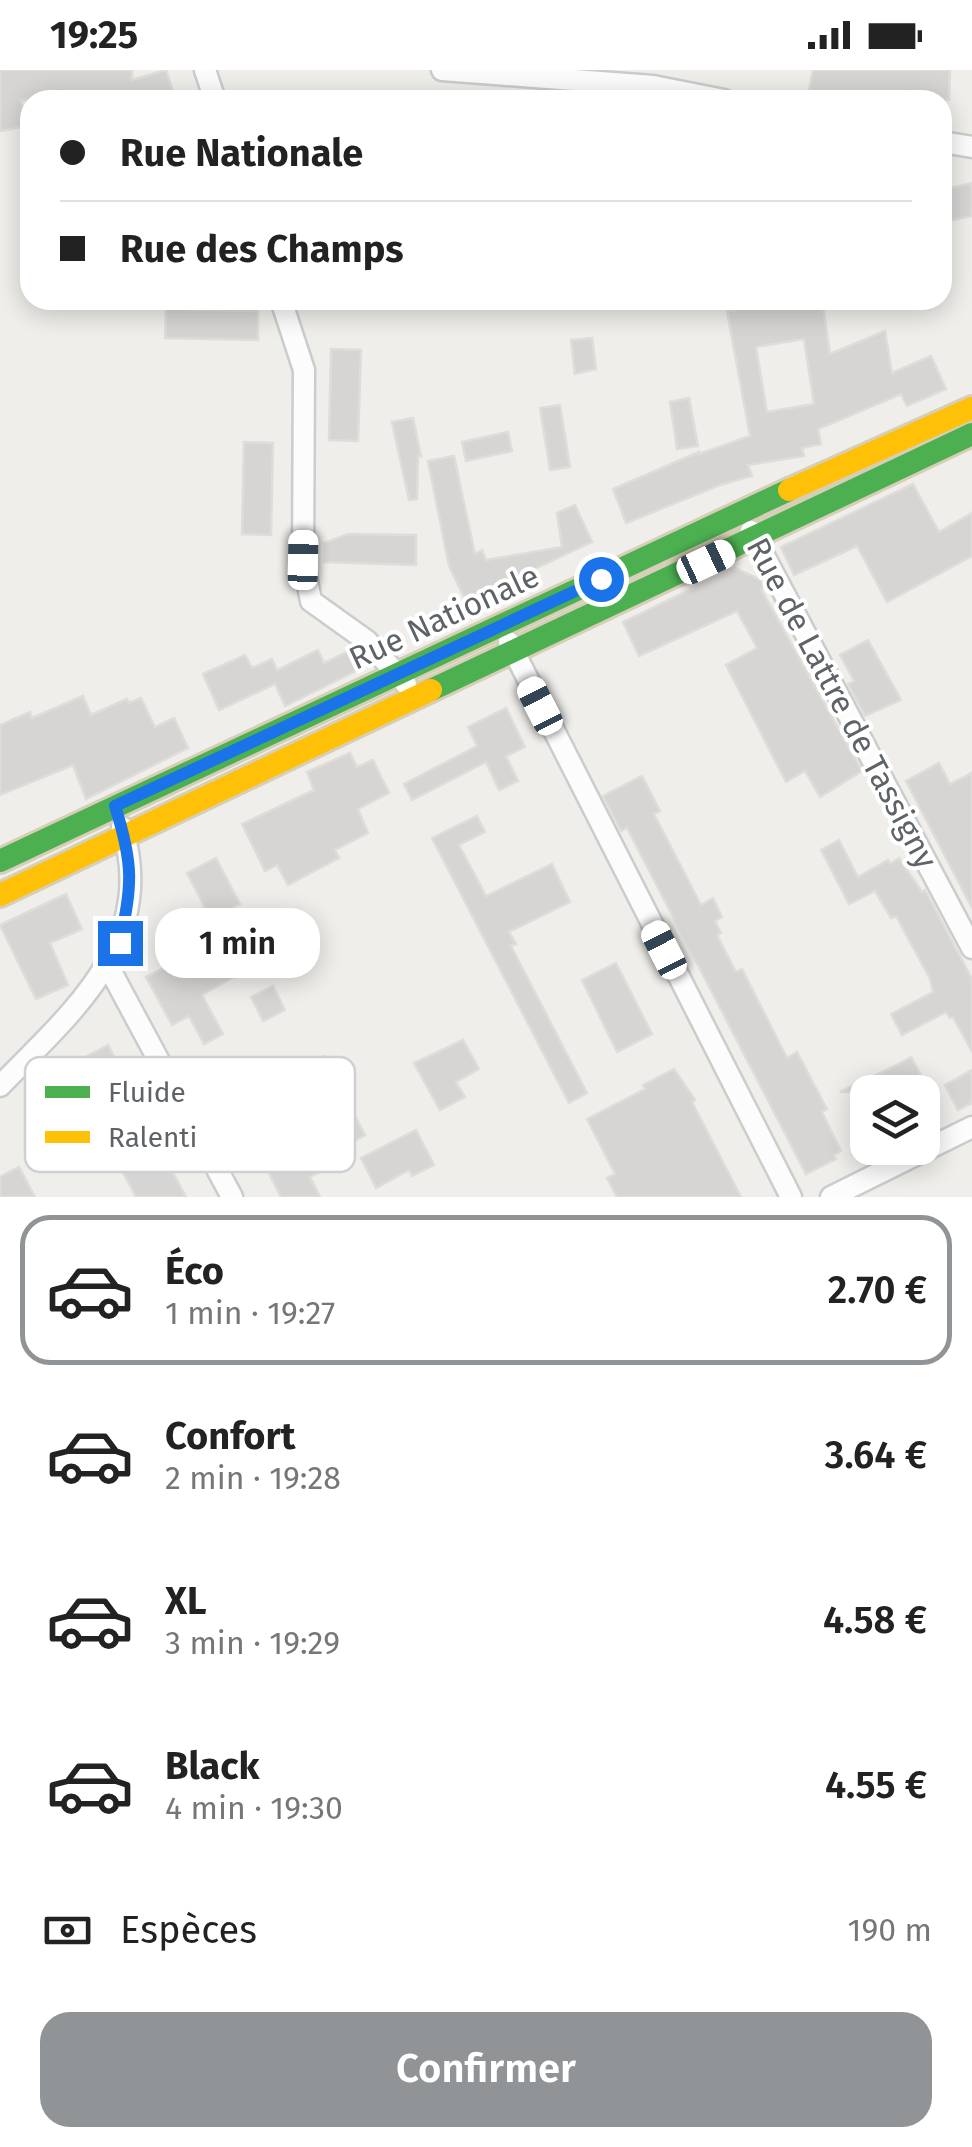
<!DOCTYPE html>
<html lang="fr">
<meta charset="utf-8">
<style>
:root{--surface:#fff;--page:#f6f6f6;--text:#222;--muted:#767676;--line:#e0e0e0;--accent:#919496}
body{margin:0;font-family:"Fira Sans",sans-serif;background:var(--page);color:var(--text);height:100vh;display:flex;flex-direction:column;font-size:38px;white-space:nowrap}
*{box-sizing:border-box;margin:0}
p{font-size:32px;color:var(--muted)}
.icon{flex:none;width:55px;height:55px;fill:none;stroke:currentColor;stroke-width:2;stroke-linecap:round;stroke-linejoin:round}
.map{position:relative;height:1127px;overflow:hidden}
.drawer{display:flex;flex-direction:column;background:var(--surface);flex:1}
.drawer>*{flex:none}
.guide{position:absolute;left:20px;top:20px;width:932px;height:220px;border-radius:30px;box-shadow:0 5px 25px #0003;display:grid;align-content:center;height:220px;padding:0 40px;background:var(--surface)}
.controls{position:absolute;left:850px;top:1005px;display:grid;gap:20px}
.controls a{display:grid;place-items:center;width:90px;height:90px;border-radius:20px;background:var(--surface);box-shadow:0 5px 25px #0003;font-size:50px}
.end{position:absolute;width:45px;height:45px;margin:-22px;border:12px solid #1a73e8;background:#fff;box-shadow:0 0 0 5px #fff}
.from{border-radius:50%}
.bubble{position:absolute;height:70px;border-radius:30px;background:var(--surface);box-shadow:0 5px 25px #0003;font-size:32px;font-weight:600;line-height:70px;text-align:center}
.car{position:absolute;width:30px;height:60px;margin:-30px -15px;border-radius:12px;box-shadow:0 0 8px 2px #0007;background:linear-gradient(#fff 24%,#345 0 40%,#fff 0 76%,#345 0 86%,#fff 0)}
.guide b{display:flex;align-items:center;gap:35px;height:95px;font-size:38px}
.guide b+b{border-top:2px solid var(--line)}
.guide i{width:25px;height:25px;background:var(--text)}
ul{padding:18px 0 0;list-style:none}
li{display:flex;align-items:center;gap:30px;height:150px;margin:0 20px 15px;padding:0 20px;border:5px solid transparent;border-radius:30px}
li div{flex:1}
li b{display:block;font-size:38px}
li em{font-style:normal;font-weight:600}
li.current{border-color:var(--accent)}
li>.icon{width:90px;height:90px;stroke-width:1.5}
.pay{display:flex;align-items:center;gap:25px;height:110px;padding:0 40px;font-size:38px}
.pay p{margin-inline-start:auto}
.primary-button{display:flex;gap:20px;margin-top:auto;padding:20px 40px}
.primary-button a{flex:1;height:115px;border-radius:30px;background:var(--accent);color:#fff;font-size:40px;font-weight:600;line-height:115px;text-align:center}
.status{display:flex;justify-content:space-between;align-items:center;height:70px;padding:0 50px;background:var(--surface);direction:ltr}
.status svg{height:28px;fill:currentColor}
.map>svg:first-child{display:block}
.building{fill:#d6d5d3;stroke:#deddd9;stroke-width:2.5;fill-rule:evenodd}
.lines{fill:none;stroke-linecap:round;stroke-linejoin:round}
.street-casing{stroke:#cbcccc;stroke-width:25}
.fast-casing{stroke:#d7ceb8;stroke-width:28}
.slow-casing{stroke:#d7ceb8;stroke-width:28}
.street{stroke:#fdfcfc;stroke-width:20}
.fast{stroke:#4caf50;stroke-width:22}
.slow{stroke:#ffc107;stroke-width:22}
.route{stroke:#1a73e8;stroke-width:12}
.labels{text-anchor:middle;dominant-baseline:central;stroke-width:8;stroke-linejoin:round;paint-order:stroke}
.street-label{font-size:32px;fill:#5f6368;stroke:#fff}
.key{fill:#fff;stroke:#cfd0d2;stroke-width:2.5}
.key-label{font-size:28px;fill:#5f6368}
</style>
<div class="status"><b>19:25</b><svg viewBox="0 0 49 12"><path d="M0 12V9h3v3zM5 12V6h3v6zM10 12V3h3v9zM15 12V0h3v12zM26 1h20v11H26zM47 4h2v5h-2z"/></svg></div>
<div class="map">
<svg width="972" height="1127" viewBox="0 0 972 1127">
<rect width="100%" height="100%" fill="#efeeea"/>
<path class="building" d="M0,0H132V10L166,0L176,30H21L26,56L0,61Z
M813,0H950L949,30H874L809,20Z
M972,113V146L942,152V120Z
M792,230H822L830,284L885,261L892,303L931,286L946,319L907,336L901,324L818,359L821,374L802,378L804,386L748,395L752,406L720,415L626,453L613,419L699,382V384L750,366L727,241ZM804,269L814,334L767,342L756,277Z
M166,239L258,241V270L165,268Z
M592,268L596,299L575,304L571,270Z
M331,279L361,280L358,371L329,370Z
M689,328L698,376L677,379L670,332Z
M560,335L570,397L550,400L540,338Z
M413,348L421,386H418L417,429L409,430L392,352Z
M508,362L512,381L466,391L462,372Z
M244,372L273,373L271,465L242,464Z
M454,386L475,484L482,480L486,490L562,477L557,443L575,435L592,472L466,531L449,496L428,391Z
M913,414L939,462L972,443V486L887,532L857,476L794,505L781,477Z
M348,464L416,465V495L324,492V473Z
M735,498L761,510L765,517L761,519L862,701L820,727L805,701L786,712L726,595L757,578L737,541L639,586L623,552Z
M868,570L901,630L865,646L848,614L854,611L840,585Z
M318,580L324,593L351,580L362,598L285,636L275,614L219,640L203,604L245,585L252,598L272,589L277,600Z
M83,626L91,645L127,629L129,633L141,628L155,657L174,648L188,678L86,729L73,695L0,725V655L30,642L32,648Z
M506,638L525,677L506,686L518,711L499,720L486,692L412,730L404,714L477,676L468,657Z
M350,683L357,697L373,690L389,723L358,739L368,763L335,780L339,788L288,815L277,795L265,801L242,754L314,720L307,702Z
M939,693L950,714L972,703V838L906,711Z
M642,706L660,741L654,744L701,835L713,828L722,847L715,851L721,863L717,865L736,902L742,899L787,988L797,982L827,1039L822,1042L841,1081L834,1085L836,1089L806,1104L627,758L621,761L603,726Z
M477,746L485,762L459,775L486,826L552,794L570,832L509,862L516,874L511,876L587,1023L569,1033L432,768Z
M839,770L858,807L888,790L890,794L899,788L922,822L925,820L972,909V982L953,947L950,948L946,942L902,965L891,944L933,922L930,909L896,846L891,848L875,821L849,834L821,780Z
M216,788L240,834L211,849L187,803Z
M66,824L82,859L50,873L68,915L36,929L0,855Z
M219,870L237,905L202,925L223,964L204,974L189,946L172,955L146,907Z
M616,893L652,964L617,982L582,910Z
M273,916L285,940L263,951L251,927Z
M463,970L479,999L456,1012L465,1027L440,1040L414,993Z
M108,975L131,1019L129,1021L186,1127H136L118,1093L127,1089L111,1059L115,1057L80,990Z
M324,986L365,1065L317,1092L322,1101L310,1107L320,1127H281L246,1058L251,1056L239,1032Z
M911,987L930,1022H840L897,995Z
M674,999L695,1030L692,1032L741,1127H617L607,1108L615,1104L587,1049L645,1019L643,1015Z
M972,1000V1033L958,1040L945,1015Z
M416,1060L434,1095L412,1106L409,1100L376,1118L361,1088Z
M19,1097L35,1127H0V1107Z"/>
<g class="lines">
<g class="street-casing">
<path id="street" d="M205,0L215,30
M442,0L653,16L724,30
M942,72L972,77
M281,230L304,300L303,490L311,531L367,571L406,614
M751,461L972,878
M509,572L791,1127
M108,896L232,1127
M0,1016C72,942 158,872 122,757
M831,1127L972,1057"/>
</g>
<g class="fast-casing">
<path id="fast" d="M431,620L972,364
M0,791L789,420"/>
</g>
<g class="slow-casing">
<path id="slow" d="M789,420L972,338
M0,825L431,620"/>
</g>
<use href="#street" class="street"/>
<use href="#fast" class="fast"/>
<use href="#slow" class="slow"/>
</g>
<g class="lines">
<path class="route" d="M120,873C132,813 134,796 115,736L601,509"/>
</g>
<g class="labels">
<g class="street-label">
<text transform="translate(444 547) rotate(-25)">Rue Nationale</text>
<text transform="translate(842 633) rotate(62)">Rue de Lattre de Tassigny</text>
</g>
</g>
<rect x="25" y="987" width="330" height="115" rx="15" class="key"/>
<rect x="45" y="1016" width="45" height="12" fill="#4caf50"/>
<rect x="45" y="1061" width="45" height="12" fill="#ffc107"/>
<g class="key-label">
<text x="108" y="1032">Fluide</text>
<text x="108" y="1077">Ralenti</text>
</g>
</svg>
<div class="controls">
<a><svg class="icon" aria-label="layers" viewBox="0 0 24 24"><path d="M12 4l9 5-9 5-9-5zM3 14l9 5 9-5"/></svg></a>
</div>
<i class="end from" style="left:601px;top:509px"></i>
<i class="end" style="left:120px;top:873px"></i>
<div class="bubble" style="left:155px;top:838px;width:165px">1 min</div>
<i class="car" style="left:303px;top:490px;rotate:1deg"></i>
<i class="car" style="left:706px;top:492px;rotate:65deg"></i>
<i class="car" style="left:540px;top:636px;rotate:333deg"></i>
<i class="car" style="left:664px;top:880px;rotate:333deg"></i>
<div class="guide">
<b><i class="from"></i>Rue Nationale</b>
<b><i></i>Rue des Champs</b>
</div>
</div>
<section class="drawer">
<ul>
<li class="current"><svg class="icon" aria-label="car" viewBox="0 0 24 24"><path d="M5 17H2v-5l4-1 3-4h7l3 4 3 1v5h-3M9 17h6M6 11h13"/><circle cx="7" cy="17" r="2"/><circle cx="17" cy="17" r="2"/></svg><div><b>Éco</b><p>1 min · 19:27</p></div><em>2.70 €</em></li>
<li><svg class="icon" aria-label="car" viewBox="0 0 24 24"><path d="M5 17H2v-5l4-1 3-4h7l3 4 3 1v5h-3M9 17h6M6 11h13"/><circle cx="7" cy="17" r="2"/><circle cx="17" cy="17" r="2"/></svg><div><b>Confort</b><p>2 min · 19:28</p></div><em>3.64 €</em></li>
<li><svg class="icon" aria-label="car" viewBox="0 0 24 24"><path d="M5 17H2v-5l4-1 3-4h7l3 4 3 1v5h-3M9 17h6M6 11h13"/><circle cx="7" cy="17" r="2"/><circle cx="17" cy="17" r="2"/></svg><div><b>XL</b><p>3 min · 19:29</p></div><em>4.58 €</em></li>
<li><svg class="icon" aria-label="car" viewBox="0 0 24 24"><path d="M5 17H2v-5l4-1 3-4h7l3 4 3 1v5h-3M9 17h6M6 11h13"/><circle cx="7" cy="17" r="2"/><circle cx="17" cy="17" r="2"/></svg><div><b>Black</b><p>4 min · 19:30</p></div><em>4.55 €</em></li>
</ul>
<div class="pay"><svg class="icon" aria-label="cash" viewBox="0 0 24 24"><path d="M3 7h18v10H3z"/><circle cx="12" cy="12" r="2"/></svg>Espèces<p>190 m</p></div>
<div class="primary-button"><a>Confirmer</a></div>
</section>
